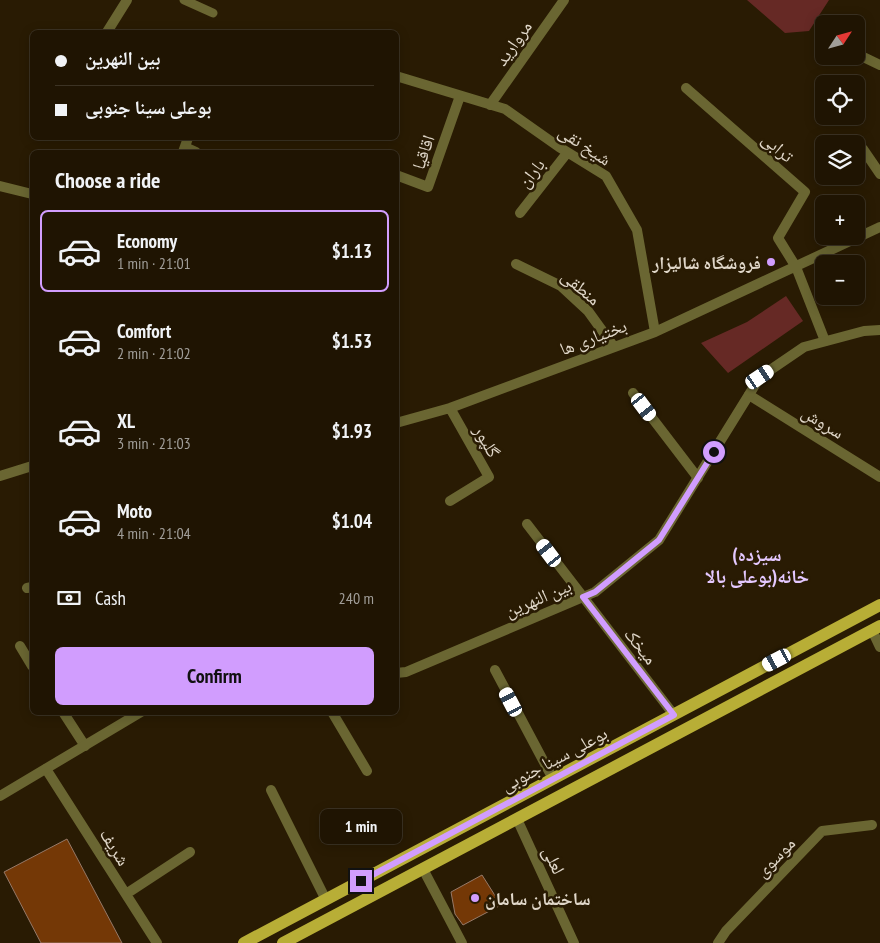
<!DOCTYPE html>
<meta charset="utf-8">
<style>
:root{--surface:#1f1402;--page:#271d0c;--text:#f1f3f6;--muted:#a19e99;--line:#3c3324;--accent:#d19dfe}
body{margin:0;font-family:"PT Sans Narrow","Noto Naskh Arabic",sans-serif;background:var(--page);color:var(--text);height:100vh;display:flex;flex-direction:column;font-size:19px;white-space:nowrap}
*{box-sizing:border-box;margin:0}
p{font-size:16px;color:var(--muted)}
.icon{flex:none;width:28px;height:28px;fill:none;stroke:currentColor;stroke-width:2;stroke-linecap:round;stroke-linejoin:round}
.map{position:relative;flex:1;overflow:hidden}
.sheet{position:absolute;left:30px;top:150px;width:369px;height:565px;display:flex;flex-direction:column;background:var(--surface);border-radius:8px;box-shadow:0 2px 12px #0003,0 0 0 1px var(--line)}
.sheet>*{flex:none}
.guide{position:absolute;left:30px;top:30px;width:369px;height:110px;border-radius:8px;box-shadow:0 2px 12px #0003,0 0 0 1px var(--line);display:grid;align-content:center;height:110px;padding:0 25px;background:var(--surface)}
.needle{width:32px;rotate:54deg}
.controls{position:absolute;left:815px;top:15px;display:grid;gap:10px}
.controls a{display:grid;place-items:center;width:50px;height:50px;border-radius:8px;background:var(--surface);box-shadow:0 2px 12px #0003,0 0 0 1px var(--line);font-size:25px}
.end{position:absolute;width:22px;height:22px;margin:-11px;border:6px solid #d19dfe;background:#111;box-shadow:0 0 0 2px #111}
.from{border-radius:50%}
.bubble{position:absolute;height:35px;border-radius:8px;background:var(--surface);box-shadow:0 2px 12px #0003,0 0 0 1px var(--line);font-size:16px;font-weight:800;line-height:35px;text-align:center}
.car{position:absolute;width:15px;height:30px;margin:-15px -8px;border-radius:6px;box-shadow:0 0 4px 1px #0007;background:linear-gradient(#fff 24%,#345 0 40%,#fff 0 76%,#345 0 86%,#fff 0)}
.guide b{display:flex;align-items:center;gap:18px;height:48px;font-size:19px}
.guide b+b{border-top:1px solid var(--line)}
.guide i{width:12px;height:12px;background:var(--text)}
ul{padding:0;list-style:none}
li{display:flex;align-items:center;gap:15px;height:82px;margin:0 10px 8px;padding:0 15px;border:2px solid transparent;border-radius:8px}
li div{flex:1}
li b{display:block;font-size:19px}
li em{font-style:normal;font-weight:800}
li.current{border-color:var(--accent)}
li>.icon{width:45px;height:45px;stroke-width:1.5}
h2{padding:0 25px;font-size:22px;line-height:60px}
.pay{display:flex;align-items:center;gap:12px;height:55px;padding:0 25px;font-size:19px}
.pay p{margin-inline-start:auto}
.primary-button{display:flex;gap:10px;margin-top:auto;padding:10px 25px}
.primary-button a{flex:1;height:58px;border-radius:8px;background:var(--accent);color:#111;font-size:20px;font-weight:800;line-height:58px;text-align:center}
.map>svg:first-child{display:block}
.green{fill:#662925}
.building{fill:#743806;stroke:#967968}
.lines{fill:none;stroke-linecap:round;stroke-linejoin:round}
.service{stroke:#6a6632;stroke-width:9}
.minor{stroke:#6a6632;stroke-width:10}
.tertiary{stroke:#6a6632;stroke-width:10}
.primary{stroke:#b8ae36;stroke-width:12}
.route{stroke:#d19dfe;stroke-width:6}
.poi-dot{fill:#d19dfe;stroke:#291b03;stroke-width:2}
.labels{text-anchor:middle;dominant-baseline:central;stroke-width:5;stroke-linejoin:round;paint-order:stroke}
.street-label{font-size:18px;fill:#e1d8ca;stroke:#291b03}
.poi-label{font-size:18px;font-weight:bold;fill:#e1d8ca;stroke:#291b03;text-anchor:end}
.neighbourhood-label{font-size:19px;font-weight:bold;fill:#e4c8ff;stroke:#291b03}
</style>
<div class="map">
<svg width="880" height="943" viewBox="0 0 880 943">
<rect width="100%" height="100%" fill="#291b03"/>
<path class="green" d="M747,0H829L809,31L785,33Z
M786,296L803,321L728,373L701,343L747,322Z"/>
<path class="building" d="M67,839L122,943H41L4,872Z
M482,875L501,905L463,925L455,914L451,892Z"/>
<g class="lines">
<path class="service" d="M184,0L213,13"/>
<path class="minor" d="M107,32L127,0
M857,54L880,65
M396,76L505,109L559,147L606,176L637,230L655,332
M686,88L805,192L778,238L796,267L825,341
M490,105L564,0
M185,147L196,152
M863,149L880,174
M183,152L188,138
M396,175L428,187L460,96
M0,186L32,194
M520,213L567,153
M516,264L561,286L588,311L614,347
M633,393L698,478
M749,395L880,477
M396,423L450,408L655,332L880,227
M0,476L32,466
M450,501L489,477L450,408
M527,524L674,715
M27,588L32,587
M872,630L880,647
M20,646L32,666
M495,670L553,779
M63,712L85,746
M332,712L367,771
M46,769L157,943
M271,790L326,900
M517,819L574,943
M423,869L462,943
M126,894L190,852
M718,943L726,931L822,831L872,825"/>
<path class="tertiary" d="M396,673L406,672L595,592L659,540L760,377L804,347L864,331L880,330
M0,796L141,712"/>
<path class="primary" d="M244,943L880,605
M283,943L880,626"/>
</g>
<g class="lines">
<path class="route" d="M361,881L674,715L583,597L595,592L659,540L714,452"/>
</g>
<g class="poi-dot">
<circle cx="771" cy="262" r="5"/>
<circle cx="475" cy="898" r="5"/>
</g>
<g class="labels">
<g class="street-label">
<text transform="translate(513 43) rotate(-55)">مروارید</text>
<text transform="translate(585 145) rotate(33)">شیخ نقی</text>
<text transform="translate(778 147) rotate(41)">ترابی</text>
<text transform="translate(423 152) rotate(-71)">اقاقیا</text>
<text transform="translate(531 173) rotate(-52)">باران</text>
<text transform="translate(581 287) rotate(40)">منطقی</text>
<text transform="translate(593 337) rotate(-21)">بختیاری ها</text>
<text transform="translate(823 422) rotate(32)">سروش</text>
<text transform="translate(487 441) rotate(60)">گلپور</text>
<text transform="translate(538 598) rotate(-23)">بین النهرین</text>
<text transform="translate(641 646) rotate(52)">میخک</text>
<text transform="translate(554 759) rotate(-28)">بوعلی سینا جنوبی</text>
<text transform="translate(115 847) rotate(58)">شریف</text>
<text transform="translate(775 857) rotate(-46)">موسوی</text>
<text transform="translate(554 860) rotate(65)">لعلی</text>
</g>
<g class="poi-label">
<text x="761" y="262">فروشگاه شالیزار</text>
<text x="485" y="898" text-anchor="start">ساختمان سامان</text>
</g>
<g class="neighbourhood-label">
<text x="757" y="554">(سیزده<tspan x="757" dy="22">خانه(بوعلی بالا</tspan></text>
</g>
</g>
</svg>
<div class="controls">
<a><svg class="needle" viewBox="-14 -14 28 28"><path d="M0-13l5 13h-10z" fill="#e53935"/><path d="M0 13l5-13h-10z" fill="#a19e99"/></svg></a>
<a><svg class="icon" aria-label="locate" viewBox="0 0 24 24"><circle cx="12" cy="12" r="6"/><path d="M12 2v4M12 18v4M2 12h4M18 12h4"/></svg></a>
<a><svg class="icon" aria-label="layers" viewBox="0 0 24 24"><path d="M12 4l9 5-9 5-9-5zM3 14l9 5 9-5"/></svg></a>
<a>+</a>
<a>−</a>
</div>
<i class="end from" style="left:714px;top:452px"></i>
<i class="end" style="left:361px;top:881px"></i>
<div class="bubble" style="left:320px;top:809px;width:82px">1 min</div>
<i class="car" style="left:760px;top:377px;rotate:56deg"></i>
<i class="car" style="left:644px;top:407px;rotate:143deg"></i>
<i class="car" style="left:549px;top:553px;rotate:323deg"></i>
<i class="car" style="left:777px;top:660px;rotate:242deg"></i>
<i class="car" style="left:511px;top:702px;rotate:332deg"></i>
<div class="guide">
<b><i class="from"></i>بین النهرین</b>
<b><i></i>بوعلی سینا جنوبی</b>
</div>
<section class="sheet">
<h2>Choose a ride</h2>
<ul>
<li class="current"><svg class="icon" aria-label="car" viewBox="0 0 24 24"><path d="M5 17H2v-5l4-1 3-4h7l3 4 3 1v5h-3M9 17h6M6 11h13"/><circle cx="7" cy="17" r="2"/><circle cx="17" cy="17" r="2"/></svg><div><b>Economy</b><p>1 min · 21:01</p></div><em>$1.13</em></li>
<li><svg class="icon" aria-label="car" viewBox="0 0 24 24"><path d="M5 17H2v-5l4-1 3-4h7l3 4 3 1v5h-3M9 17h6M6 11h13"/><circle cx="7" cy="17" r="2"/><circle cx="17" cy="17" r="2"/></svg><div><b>Comfort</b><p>2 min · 21:02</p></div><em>$1.53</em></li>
<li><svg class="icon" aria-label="car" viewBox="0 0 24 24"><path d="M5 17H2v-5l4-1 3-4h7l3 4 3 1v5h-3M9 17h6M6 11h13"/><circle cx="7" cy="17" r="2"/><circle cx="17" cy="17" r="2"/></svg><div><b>XL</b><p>3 min · 21:03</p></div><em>$1.93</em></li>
<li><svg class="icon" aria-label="car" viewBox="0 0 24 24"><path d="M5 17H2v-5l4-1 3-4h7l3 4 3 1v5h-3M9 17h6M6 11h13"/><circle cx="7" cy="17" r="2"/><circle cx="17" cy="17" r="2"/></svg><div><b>Moto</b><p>4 min · 21:04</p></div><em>$1.04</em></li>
</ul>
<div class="pay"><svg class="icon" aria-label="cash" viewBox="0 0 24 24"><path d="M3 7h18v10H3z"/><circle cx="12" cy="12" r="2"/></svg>Cash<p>240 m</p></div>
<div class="primary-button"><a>Confirm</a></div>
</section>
</div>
